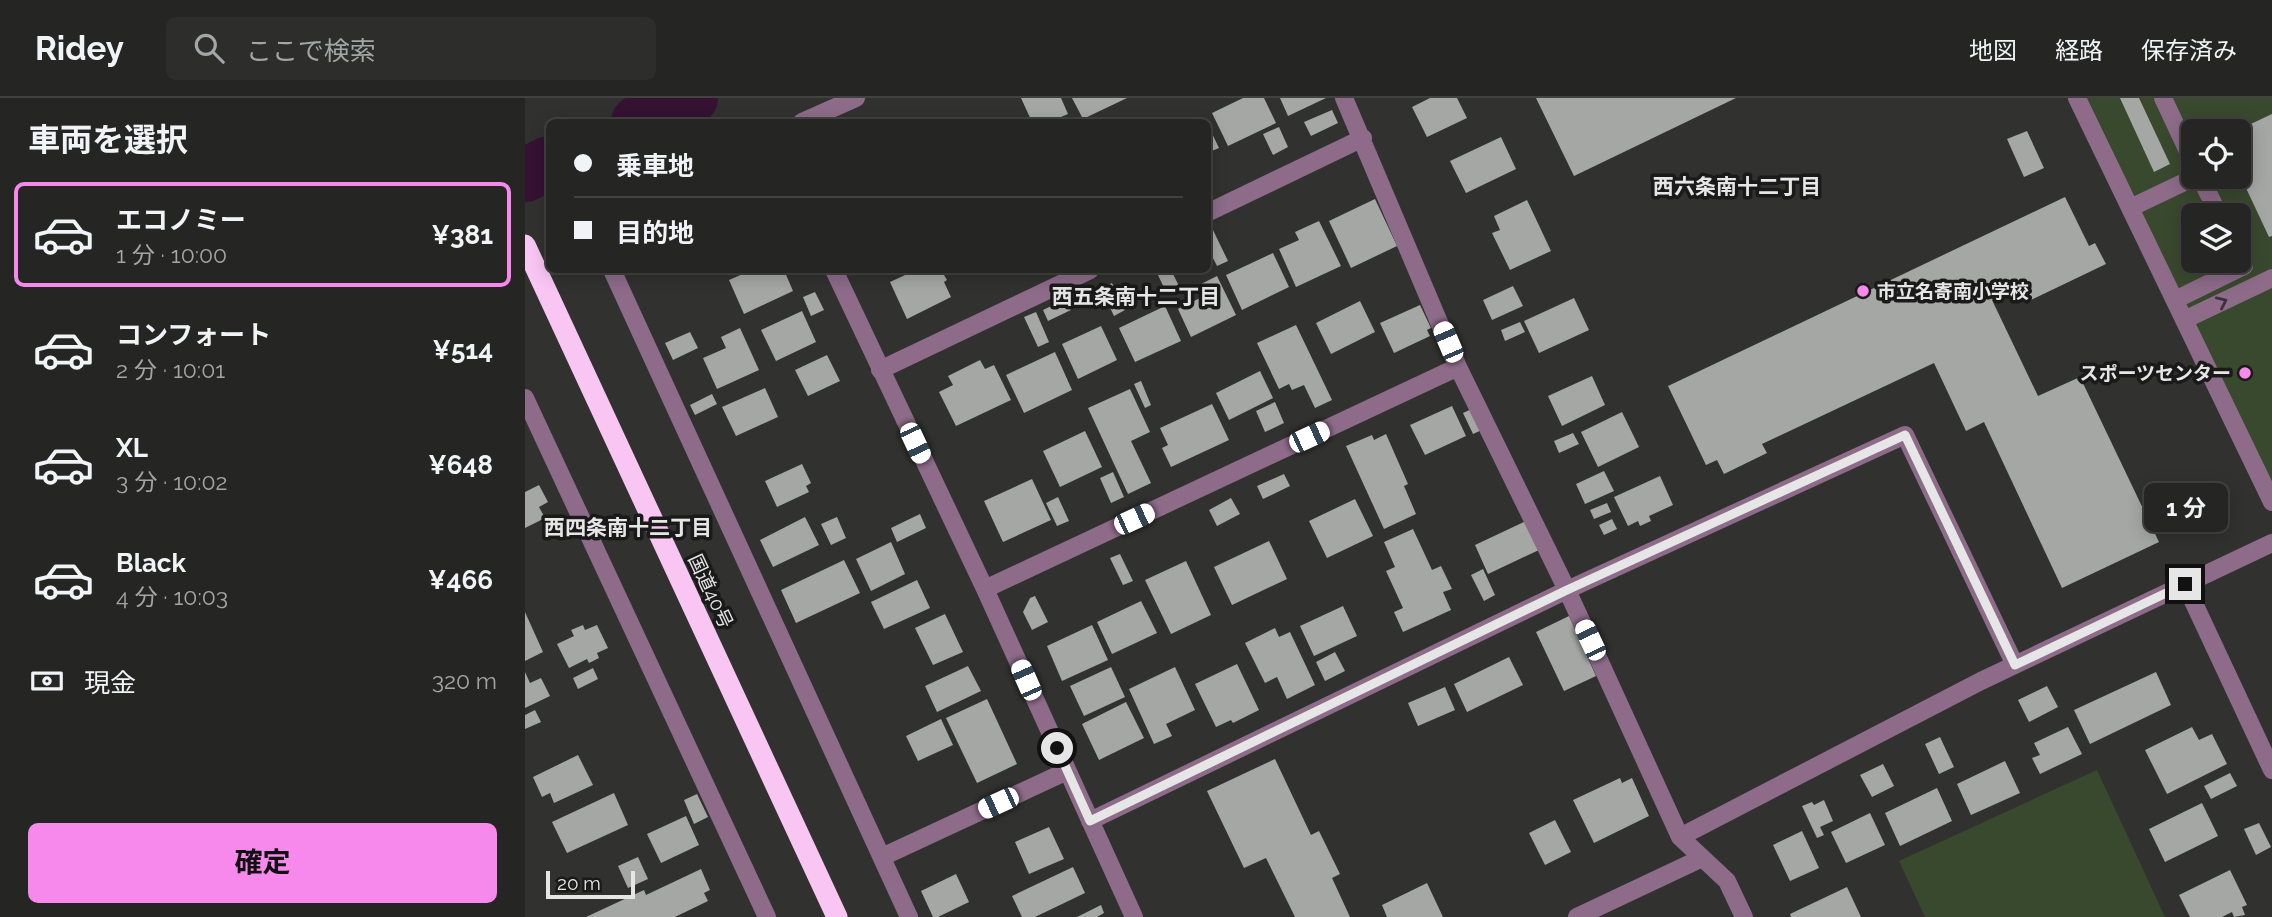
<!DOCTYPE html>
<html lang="ja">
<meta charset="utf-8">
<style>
:root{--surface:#252624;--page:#2d2e2c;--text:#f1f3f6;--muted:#a3a5a6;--line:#424341;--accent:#f788ec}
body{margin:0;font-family:Raleway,"Noto Sans JP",sans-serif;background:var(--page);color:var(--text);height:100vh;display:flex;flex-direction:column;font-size:26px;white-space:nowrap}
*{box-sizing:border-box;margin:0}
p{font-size:23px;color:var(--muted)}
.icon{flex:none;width:38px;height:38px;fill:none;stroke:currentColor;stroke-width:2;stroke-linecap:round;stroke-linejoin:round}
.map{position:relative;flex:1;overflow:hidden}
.details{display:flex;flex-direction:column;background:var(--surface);width:525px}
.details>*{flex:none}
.top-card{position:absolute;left:21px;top:21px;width:665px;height:154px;border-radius:10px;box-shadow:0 4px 18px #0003,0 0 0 2px var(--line);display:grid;align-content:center;height:154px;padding:0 28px;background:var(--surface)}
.buttons{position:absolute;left:1656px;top:21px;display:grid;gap:14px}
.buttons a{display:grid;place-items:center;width:70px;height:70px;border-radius:10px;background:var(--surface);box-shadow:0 4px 18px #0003,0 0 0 2px var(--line);font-size:35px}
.scale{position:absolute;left:21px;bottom:18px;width:89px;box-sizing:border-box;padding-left:7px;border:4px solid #e5e6e5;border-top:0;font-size:19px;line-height:24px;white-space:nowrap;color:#e5e6e5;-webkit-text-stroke:5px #191a19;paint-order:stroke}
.end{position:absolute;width:32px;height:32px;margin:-16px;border:9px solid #e5e6e5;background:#111;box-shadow:0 0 0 4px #111}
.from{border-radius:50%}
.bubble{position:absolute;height:49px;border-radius:10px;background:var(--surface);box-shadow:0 4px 18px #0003,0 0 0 2px var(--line);font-size:23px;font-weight:700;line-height:49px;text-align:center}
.car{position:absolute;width:21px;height:42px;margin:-21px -10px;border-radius:9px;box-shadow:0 0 5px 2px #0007;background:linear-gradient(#fff 24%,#345 0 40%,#fff 0 76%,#345 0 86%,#fff 0)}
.top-card b{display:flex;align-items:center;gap:24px;height:66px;font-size:26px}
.top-card b+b{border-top:2px solid var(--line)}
.top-card i{width:18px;height:18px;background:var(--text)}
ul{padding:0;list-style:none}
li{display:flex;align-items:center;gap:21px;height:105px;margin:0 14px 10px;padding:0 14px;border:4px solid transparent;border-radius:10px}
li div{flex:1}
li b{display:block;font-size:26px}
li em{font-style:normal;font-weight:700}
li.selected{border-color:var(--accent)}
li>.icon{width:63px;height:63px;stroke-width:1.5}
h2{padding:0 28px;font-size:32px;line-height:84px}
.pay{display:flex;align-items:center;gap:18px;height:77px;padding:0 28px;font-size:26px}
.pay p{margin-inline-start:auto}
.button{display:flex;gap:14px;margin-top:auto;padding:14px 28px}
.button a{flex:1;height:80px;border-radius:10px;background:var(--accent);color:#111;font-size:28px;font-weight:700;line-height:80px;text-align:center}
header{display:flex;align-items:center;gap:42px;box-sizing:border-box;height:98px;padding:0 35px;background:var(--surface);border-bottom:2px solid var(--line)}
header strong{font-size:33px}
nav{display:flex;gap:38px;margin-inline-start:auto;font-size:24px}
.search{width:490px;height:63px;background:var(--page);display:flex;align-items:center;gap:18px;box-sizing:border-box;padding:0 24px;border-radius:10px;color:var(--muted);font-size:26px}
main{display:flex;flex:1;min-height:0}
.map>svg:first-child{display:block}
.green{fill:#39492e;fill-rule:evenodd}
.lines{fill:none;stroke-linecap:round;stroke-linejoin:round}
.river{stroke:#351132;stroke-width:54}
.building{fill:#a5a7a4}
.minor{stroke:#8d6b89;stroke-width:18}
.highway{stroke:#f9c6f3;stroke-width:21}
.oneway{stroke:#3c323b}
.route{stroke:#e5e6e5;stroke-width:9}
.poi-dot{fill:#f788ec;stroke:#191a19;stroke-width:2.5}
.labels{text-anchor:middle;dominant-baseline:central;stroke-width:7;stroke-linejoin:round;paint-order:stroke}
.poi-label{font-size:19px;font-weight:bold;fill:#e5e6e5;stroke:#191a19;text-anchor:start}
.street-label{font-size:19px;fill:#e5e6e5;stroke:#191a19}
.neighbourhood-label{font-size:21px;font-weight:bold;fill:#e5e6e5;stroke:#191a19}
</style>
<header>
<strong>Ridey</strong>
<div class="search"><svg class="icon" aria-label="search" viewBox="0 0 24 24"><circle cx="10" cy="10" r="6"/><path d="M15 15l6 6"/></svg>ここで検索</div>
<nav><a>地図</a><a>経路</a><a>保存済み</a></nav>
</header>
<main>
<section class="details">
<h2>車両を選択</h2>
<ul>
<li class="selected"><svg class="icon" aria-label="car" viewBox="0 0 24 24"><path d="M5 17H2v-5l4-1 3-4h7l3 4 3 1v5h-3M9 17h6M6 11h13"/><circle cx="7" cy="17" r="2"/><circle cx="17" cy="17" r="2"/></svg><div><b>エコノミー</b><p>1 分 · 10:00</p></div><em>¥381</em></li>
<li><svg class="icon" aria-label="car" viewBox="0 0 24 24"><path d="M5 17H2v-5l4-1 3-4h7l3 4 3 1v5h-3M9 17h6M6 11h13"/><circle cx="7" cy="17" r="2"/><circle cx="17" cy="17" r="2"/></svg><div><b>コンフォート</b><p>2 分 · 10:01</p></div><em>¥514</em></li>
<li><svg class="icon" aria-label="car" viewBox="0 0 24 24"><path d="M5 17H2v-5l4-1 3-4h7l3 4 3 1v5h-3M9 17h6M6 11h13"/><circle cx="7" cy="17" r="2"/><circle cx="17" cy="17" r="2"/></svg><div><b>XL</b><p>3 分 · 10:02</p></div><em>¥648</em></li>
<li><svg class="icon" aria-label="car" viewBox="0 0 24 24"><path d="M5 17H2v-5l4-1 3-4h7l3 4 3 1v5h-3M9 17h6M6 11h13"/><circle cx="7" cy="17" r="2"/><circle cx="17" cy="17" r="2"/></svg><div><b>Black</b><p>4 分 · 10:03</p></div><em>¥466</em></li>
</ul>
<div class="pay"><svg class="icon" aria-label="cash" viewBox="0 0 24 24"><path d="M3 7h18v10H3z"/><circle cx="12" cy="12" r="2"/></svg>現金<p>320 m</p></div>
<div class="button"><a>確定</a></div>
</section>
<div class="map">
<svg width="1747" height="819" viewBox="0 0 1747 819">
<rect width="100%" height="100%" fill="#313230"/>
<path class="green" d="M1562,0H1747V387ZM1668,33H1713V79H1668ZM1668,117H1713V163H1668Z
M1572,672L1640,819H1400L1374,763Z"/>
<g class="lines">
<path class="river" d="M113,24L166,0
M0,77L24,65"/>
</g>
<path class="building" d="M496,0H536L543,16L524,24H507Z
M547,0H602L558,21Z
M718,0H739L751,25L703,48L687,15Z
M755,0H801L763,18Z
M905,0H932L942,20L902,39L887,9Z
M1011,0H1211L1049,78Z
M1595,0H1614L1645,66L1629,74Z
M807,12L813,25L786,38L779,24Z
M1747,16V138L1744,139L1713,73V32Z
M682,25L694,50L682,55Z
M754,29L763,49L748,57L738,36Z
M1502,33L1519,70L1499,79L1482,41Z
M976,39L991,71L941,95L925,63Z
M1540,99L1564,148L1570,145L1581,166L1504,203L1497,188L1467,202L1513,298L1555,279L1634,444L1537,490L1459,324L1441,333L1409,265L1237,346L1242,355L1199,376L1192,362L1181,367L1143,288Z
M850,101L872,148L826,170L804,123Z
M1002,102L1026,153L985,172L967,135L975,132L969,118Z
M794,123L816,168L771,189L754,151L774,142L770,134Z
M688,132L703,163L692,168L682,148V135Z
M748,155L764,189L717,212L701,177Z
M227,172H259L268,193L219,216L204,182Z
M391,172H416L422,182L419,184L426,199L382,221L365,184Z
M646,172L654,188L641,194L633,177Z
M692,178L711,217L666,239L653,211L681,197L676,186Z
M587,185L600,212L589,218L576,191Z
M988,188L998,208L967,222L958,202Z
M290,194L299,212L286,218L278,199Z
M1049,200L1064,232L1014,255L999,223Z
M541,201L546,212L523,223L518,212Z
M835,203L850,234L806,256L791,225Z
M895,207L906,230L902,232L905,238L869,255L855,225Z
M640,208L656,243L610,264L594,230Z
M277,213L291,244L251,263L236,232Z
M511,214L524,244L513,249L499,219Z
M995,224L1000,234L980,243L976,232Z
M771,227L807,302L790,310L779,287L767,292L764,286L754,291L732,245Z
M576,228L592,262L553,281L537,246Z
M215,230L234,272L192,291L178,260L201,250L196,239Z
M165,234L173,250L148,262L140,245Z
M530,254L547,292L499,315L481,277Z
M302,257L315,283L283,298L270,272Z
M455,262L460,271L469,267L486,302L431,328L414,294L428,287L423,278Z
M735,273L748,300L704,322L691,295Z
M1067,278L1080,307L1037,328L1023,298Z
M616,283L626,307L620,310L609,286Z
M240,290L253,319L211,338L197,309Z
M605,291L625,334L606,343L626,385L603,396L563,310Z
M187,296L192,306L170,317L165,307Z
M750,304L759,325L740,334L731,313Z
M687,306L704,342L646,369L637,350L643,347L635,330Z
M927,308L941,338L900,357L885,327Z
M951,309L961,330L948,336L938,315Z
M1097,314L1114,349L1073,369L1056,334Z
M560,333L577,369L535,389L518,353Z
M1048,335L1054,346L1034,355L1029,343Z
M861,336L883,386L879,388L891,416L859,431L821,348L847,337L849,342Z
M277,366L286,385L281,388L284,394L252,409L240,383Z
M1079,373L1089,393L1060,406L1051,386Z
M588,374L599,399L586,405L575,380Z
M759,376L765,388L738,401L732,388Z
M1135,378L1148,407L1124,418L1126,423L1115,428L1113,423L1103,428L1089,399Z
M507,381L526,422L478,444L459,403Z
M14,387L23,404L14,409L20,420L0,430V394Z
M533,399L544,423L532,428L521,405Z
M706,400L715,416L692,428L684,412Z
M830,401L848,438L802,460L784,423Z
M1082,405L1086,414L1069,421L1065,412Z
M395,416L401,430L372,444L366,430Z
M280,419L294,447L248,469L235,442Z
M312,419L321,440L306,447L296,426Z
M1087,421L1092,431L1079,437L1074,427Z
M1001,423L1014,452L963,476L950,447Z
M888,431L907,472L916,468L927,491L918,494L926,512L878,534L869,514L878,510L861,473L870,469L859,444Z
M744,443L762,481L707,507L689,469Z
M366,444L380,476L346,493L331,461Z
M595,456L608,483L598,487L585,460Z
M319,462L335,495L271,525L256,492Z
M661,463L686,517L646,536L620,482Z
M958,471L970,497L959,503L946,477Z
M392,482L405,510L359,531L346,504Z
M510,498L523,524L507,532L498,514L505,500Z
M616,503L632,535L587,556L572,524Z
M818,508L832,538L789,558L775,528Z
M0,514L18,554L0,563Z
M420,516L438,554L408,567L390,530Z
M1044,518L1071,578L1039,593L1011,534Z
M58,527L60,532L72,527L83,550L72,555L74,560L64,565L62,561L44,570L32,546L49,538L46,532Z
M567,527L583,562L537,583L522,548Z
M750,530L754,539L765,534L790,587L762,601L752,579L740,585L720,545Z
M810,554L820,573L800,583L791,564Z
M984,559L998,587L942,614L929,586Z
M712,566L734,612L708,625L706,622L691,629L670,586Z
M443,568L456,593L412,614L400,588Z
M586,569L600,599L559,618L545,588Z
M650,569L670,612L641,626L647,638L629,646L604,591Z
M68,570L73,581L53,591L48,580Z
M0,574L5,585L16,580L25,598L0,610Z
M1631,574L1646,607L1565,646L1549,612Z
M1522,588L1533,609L1504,624L1493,602Z
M920,589L930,612L893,628L883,605Z
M462,601L492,666L452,685L421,620Z
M601,604L619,640L574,662L557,626Z
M10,612L16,624L0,631V617Z
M416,621L428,647L393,663L381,638Z
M1543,629L1557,656L1515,676L1507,660L1515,657L1509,645Z
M1667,629L1674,642L1687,636L1702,666L1642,696L1620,652Z
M1415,639L1429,669L1414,676L1400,646Z
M53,657L68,687L29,705L25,695L17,699L8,679Z
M750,661L786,737L794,733L815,776L807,780L825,819H770L741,760L719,770L682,693Z
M1480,663L1495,695L1446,717L1432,686Z
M1358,666L1369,688L1347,699L1335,677Z
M1705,675L1712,688L1686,701L1679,688Z
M1095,680L1097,685L1107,680L1124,718L1069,745L1048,702Z
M1412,690L1427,723L1375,748L1360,715Z
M89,695L103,727L42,755L27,724Z
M172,696L183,719L169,726L159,702Z
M1299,702L1308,723L1295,729L1299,737L1292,740L1277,708L1287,704L1289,707Z
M1677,705L1693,738L1640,764L1624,731Z
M1345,715L1360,747L1321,765L1306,734Z
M161,718L174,747L136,765L122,736Z
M1030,722L1046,754L1020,767L1004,735Z
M1734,725L1746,749L1731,757L1719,731Z
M524,729L539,761L504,776L490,744Z
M1277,733L1294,770L1265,783L1248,747Z
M113,759L123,781L103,790L93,768Z
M548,769L560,795L510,819H497L487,798Z
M176,771L185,792L179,795L183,803L150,819H61L119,792L121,797Z
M1705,772L1722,807L1717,809L1720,817L1709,819L1707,814L1697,819H1665L1654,797Z
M431,776L444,804L413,819H408L396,793Z
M902,785L918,819H862L857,807Z
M1322,789L1336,819H1266L1265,816Z
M576,807L579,815L572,819H552Z"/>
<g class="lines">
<path class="minor" d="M819,0L933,269L1042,492L1155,739L1202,783L1219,819
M1552,0L1747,404
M1638,0L1668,64
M277,24L331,0
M1675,79L1694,117
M1605,110L1670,79
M682,115L838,40
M87,172L384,819
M309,172L460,491L609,819
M1650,202L1719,168L1713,157
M1659,222L1747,180
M355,272L565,172
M0,300L242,819
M1660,486L1747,672
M460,491L933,269
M565,723L1042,492L1380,337L1490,567
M1155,739L1456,583L1747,445
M357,759L542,673
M1052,819L1177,760"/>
<path class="highway" d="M0,147L312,819"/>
</g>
<defs><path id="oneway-chevron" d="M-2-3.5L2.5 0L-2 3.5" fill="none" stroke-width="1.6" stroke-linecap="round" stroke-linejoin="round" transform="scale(1.75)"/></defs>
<use class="oneway" href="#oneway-chevron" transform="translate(1697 204) rotate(-25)"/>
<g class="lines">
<path class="route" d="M532,650L565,723L1042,492L1380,337L1490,567L1660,486"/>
</g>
<g class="poi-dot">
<circle cx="1338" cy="193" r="7"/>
<circle cx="1720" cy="275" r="7"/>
</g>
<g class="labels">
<g class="poi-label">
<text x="1352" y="193">市立名寄南小学校</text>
<text x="1706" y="275" text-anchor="end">スポーツセンター</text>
</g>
<g class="street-label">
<text transform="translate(186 493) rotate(65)">国道40号</text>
</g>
<g class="neighbourhood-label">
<text x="1212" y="88">西六条南十二丁目</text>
<text x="611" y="198">西五条南十二丁目</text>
<text x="103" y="429">西四条南十二丁目</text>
</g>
</g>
</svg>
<div class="buttons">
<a><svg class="icon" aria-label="locate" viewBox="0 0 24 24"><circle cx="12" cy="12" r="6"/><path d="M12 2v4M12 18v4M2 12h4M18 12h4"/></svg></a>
<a><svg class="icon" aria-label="layers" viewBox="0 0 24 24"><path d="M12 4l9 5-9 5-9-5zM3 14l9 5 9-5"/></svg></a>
</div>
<div class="scale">20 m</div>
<i class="end from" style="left:532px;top:650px"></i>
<i class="end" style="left:1660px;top:486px"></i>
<div class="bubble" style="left:1619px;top:385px;width:84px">1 分</div>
<i class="car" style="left:923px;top:244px;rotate:337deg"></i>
<i class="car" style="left:784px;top:339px;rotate:65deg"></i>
<i class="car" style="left:390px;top:345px;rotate:155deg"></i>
<i class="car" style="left:609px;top:421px;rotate:65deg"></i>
<i class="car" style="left:1065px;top:542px;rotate:335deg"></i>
<i class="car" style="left:501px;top:582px;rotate:336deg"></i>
<i class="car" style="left:473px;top:705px;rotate:245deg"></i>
<div class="top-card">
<b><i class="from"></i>乗車地</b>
<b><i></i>目的地</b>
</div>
</div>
</main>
